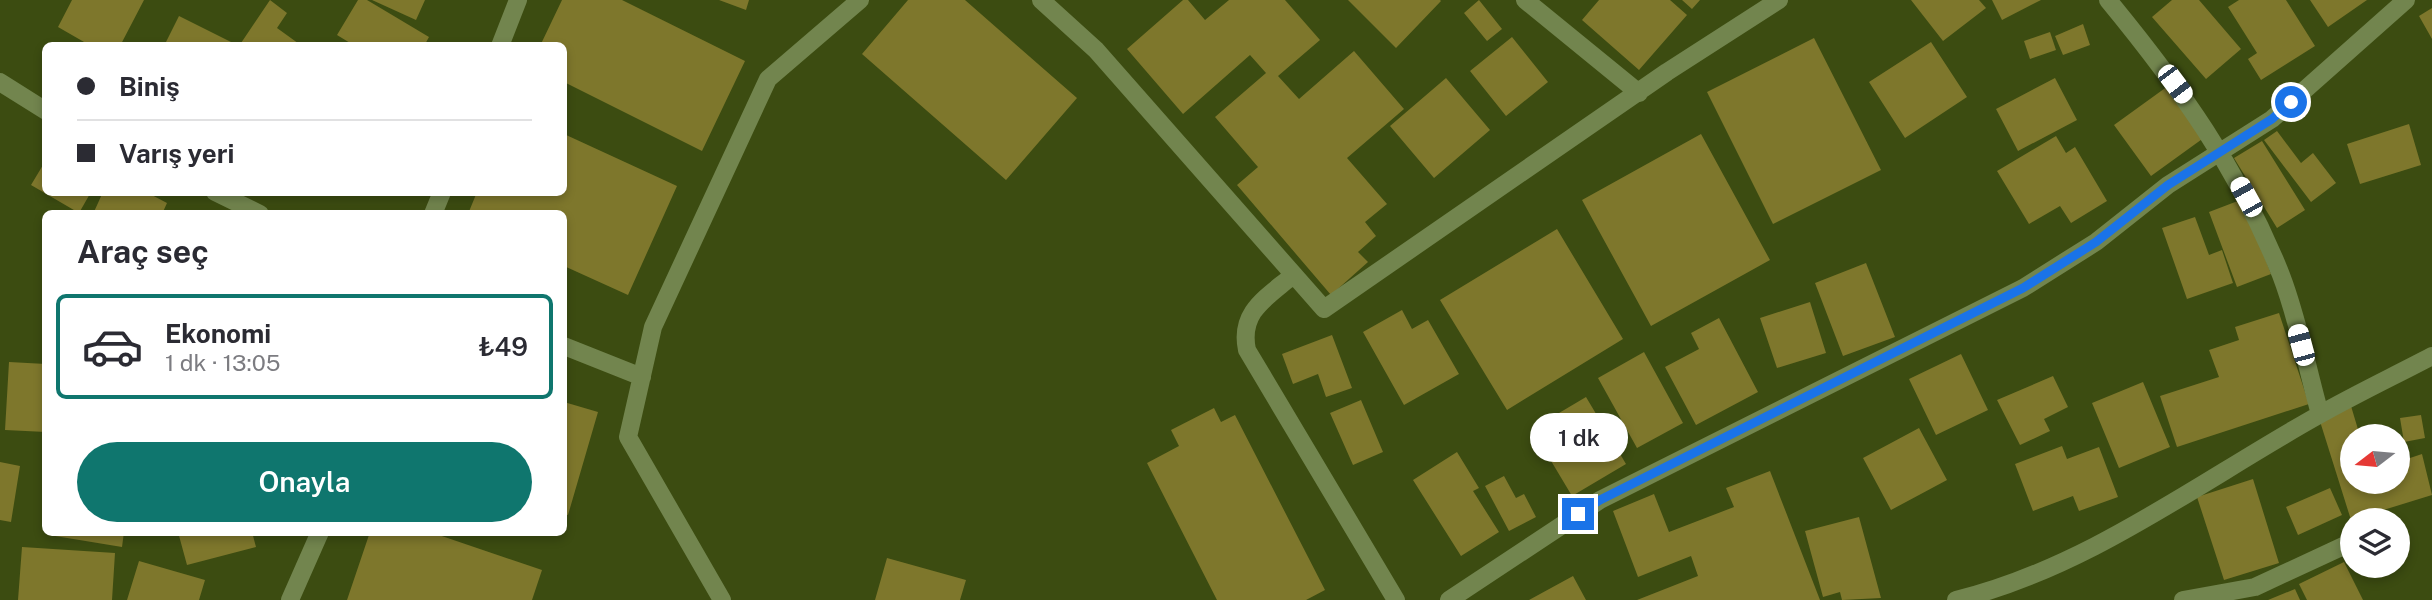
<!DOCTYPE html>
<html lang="tr">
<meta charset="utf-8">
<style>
:root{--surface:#fff;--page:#f7f7f7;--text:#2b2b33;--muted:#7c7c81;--line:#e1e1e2;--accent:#0f766e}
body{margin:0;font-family:"Public Sans",sans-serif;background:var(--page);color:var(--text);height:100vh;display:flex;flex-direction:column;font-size:26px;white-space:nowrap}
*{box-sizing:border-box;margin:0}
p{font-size:23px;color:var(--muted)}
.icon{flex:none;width:38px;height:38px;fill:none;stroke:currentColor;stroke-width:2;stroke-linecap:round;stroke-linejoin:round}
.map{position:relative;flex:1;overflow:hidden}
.details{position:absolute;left:42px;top:210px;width:525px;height:326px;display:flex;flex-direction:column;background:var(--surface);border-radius:10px;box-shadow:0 4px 10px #0003}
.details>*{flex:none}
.guide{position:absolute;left:42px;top:42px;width:525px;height:154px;border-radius:10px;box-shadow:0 4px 10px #0003;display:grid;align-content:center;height:154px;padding:0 35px;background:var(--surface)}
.needle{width:46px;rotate:254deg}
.buttons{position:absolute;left:2340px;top:424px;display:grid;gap:14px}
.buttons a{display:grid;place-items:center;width:70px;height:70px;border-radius:50%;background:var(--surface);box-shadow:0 4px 10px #0003;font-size:35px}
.end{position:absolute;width:32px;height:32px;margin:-16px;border:9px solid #1a73e8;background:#fff;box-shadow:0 0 0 4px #fff}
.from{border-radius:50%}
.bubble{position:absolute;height:49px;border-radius:24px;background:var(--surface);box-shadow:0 4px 10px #0003;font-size:23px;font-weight:600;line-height:49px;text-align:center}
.car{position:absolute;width:21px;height:42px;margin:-21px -10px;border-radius:9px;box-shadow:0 0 5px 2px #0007;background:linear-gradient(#fff 24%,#345 0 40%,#fff 0 76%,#345 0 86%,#fff 0)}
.guide b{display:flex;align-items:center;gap:24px;height:66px;font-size:26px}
.guide b+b{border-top:2px solid var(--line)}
.guide i{width:18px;height:18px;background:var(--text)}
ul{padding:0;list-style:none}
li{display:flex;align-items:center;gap:21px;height:105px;margin:0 14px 10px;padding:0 21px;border:4px solid transparent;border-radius:10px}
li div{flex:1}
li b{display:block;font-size:26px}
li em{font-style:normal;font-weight:600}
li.on{border-color:var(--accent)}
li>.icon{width:63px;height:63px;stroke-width:1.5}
h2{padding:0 35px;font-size:32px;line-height:84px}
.action{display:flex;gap:14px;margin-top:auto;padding:14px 35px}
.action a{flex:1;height:80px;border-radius:42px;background:var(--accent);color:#fff;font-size:28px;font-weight:600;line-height:80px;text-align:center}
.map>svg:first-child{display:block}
.building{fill:#7e772c}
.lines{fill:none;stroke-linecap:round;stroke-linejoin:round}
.minor{stroke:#72854e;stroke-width:18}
.route{stroke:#1a73e8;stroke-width:9}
</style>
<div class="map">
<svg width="2432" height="600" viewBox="0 0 2432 600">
<rect width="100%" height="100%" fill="#3c4c11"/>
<path class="building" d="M72,0H144L120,46H91L58,27Z
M270,0L287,13L277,28L302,46H239Z
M358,0H367L429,37L424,46H355L337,35Z
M372,0H425L416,20Z
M562,0H622L745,61L702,151L564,82V46H540Z
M719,0H749L746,10Z
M908,0H965L1077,98L1006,180L862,54Z
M1183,0H1188L1205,20L1229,0H1285L1320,40L1278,76L1299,99L1354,51L1404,109L1347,158L1387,204L1365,222L1376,236L1358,252L1368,262L1331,295L1237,185L1258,167L1215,117L1266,73L1250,55L1183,114L1127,49Z
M1348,0H1440L1441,1L1396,48Z
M1479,0L1502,29L1487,41L1464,13Z
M1599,0H1670L1687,15L1639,70L1582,20Z
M1682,0H1700L1692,9Z
M1911,0H1979L1986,8L1943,41Z
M1992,0H2041L2002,20Z
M2172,0H2199L2241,49L2206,79L2152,17Z
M2239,0H2286L2315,46L2261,80L2248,59L2257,53L2228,7Z
M2310,0H2367L2328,27Z
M2432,8V39L2419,16Z
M179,16L231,42L229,46H164Z
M2083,24L2090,45L2063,55L2055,36Z
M2050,32L2056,50L2030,59L2024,41Z
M1512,37L1548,82L1506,116L1470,71Z
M1814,38L1881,170L1773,224L1707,92Z
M1931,42L1967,97L1905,138L1869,82Z
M1446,78L1490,130L1434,178L1390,126Z
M2055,78L2077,120L2018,151L1996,109Z
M2168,86L2205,137L2151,176L2114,125Z
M2409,124L2421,165L2360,184L2347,144Z
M2277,131L2301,163L2313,153L2336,183L2311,202L2264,140Z
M564,134L677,186L628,295L564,266V214H468L477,192H564Z
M1701,134L1770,260L1651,326L1582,200Z
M2056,136L2066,153L2075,147L2107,201L2071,223L2060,206L2029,224L1997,171Z
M2262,141L2305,210L2277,228L2234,158Z
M46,160V192H91L79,213L31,185Z
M103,192H146L167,203L162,214H93Z
M2243,199L2271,274L2237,287L2209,212Z
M2195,217L2209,255L2222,250L2233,283L2187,299L2162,228Z
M1557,229L1623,339L1507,410L1440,300Z
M1866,263L1895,337L1843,356L1815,283Z
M1810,302L1826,353L1777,368L1760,318Z
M1402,310L1412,329L1428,320L1459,374L1404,405L1363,332Z
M2279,313L2309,404L2177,447L2160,396L2219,377L2209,350L2239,340L2235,327Z
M1719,318L1758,392L1696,425L1665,367L1699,349L1691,333Z
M1332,335L1352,388L1326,397L1318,374L1293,384L1282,354Z
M1644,352L1683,423L1637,448L1598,378Z
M1961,354L1988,410L1936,435L1909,379Z
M9,362L46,364V432L5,430Z
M2053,376L2068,407L2044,419L2050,431L2020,445L1997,400Z
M2143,382L2170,447L2119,468L2092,403Z
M1586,397L1626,464L1572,496L1532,429Z
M1361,400L1383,452L1353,465L1330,413Z
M564,402L598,412L568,515L564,514Z
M2351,406L2360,436H2352V481H2398V462L2422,454L2432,495L2351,520L2318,415Z
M1214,408L1221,422L1235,415L1325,590L1306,600H1217L1147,463L1179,446L1171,430Z
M2421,415L2425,438L2404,442L2400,418Z
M1919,428L1947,480L1891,510L1863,458Z
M2062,446L2067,459L2099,447L2118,497L2079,511L2073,496L2033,511L2015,464Z
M1457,452L1479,488L1473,491L1499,532L1461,556L1413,480Z
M0,462L20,466L11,522L0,520Z
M1770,471L1820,600H1637L1698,576L1691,556L1638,577L1613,511L1654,494L1669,532L1734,507L1726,488Z
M1504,476L1516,498L1524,494L1536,517L1509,531L1485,486Z
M2253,479L2279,563L2224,580L2197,497Z
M2330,488L2342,515L2298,535L2286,507Z
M1859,517L1881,598L1842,600L1840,592L1823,597L1805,531Z
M50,532H124L122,547L49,535Z
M178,532H252L256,547L187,565Z
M370,532H430L542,570L532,600H347Z
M22,547L115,553L112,600H18Z
M887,558L966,580L960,600H875Z
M139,561L205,580L199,600H127Z
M2344,562L2363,600H2307L2299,584Z
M1573,576L1586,600H1529Z
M2295,589L2300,600H2268Z"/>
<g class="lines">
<path class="minor" d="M1041,0L1096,50L1324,309L1667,72L1779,0
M1525,0L1639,93
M2108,0C2178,85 2240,171 2281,275C2298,319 2307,368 2320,414
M500,46L518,0
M0,82L46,111
M215,192L260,214
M433,214L442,192
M1292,276C1266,298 1239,312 1247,350L1396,600
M564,346L642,377
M290,600L320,532
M722,600L628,437L653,327L768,79L860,0
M1449,600L1600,500L2023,288L2096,242L2168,185L2272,119L2406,0
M1956,600C2088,568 2202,480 2319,415C2356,394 2394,376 2432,356
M2183,600L2255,587L2352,542"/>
</g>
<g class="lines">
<path class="route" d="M1578,514L1600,500L2023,288L2096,242L2168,185L2272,119L2291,102"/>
</g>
</svg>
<div class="buttons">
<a><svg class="needle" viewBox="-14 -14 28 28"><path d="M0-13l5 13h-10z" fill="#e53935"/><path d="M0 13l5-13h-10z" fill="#7c7c81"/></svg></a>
<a><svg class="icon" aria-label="layers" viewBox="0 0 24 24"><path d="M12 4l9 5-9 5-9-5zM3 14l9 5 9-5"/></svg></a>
</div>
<i class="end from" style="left:2291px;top:102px"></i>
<i class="end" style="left:1578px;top:514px"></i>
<div class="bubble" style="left:1530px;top:413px;width:98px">1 dk</div>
<i class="car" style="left:2175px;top:84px;rotate:143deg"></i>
<i class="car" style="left:2246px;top:197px;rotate:331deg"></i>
<i class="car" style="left:2301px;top:345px;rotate:345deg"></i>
<div class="guide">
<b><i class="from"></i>Biniş</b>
<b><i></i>Varış yeri</b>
</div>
<section class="details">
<h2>Araç seç</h2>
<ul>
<li class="on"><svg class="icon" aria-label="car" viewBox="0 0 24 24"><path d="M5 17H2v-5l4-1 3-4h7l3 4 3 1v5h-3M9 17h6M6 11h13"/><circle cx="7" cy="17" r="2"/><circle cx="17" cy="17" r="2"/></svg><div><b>Ekonomi</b><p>1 dk · 13:05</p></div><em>₺49</em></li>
</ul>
<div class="action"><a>Onayla</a></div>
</section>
</div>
